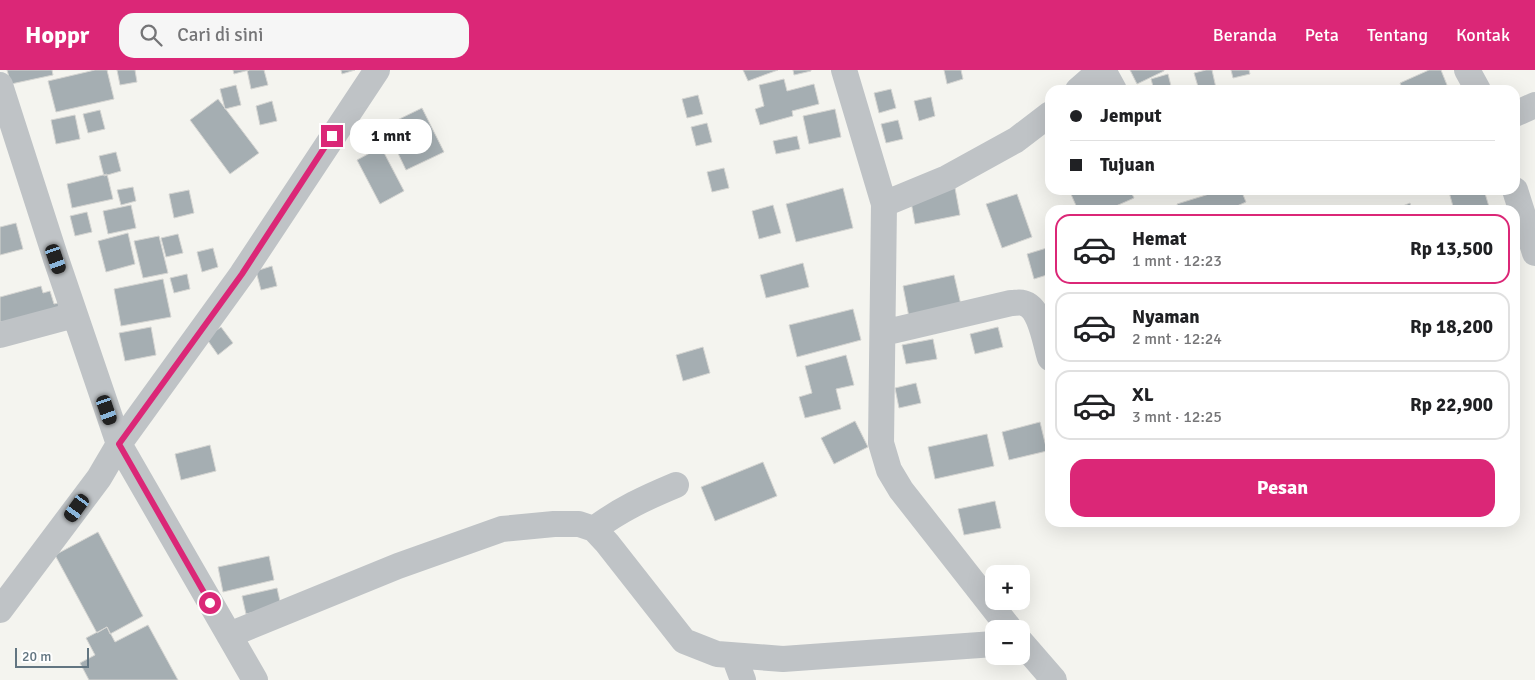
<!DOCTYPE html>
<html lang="id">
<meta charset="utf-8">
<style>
:root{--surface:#fff;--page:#f6f6f6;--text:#202124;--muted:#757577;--line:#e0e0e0;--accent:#db2777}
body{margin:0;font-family:Signika,sans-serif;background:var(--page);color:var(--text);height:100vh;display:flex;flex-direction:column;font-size:19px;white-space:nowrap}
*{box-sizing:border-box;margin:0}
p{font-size:16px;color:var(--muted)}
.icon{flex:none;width:28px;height:28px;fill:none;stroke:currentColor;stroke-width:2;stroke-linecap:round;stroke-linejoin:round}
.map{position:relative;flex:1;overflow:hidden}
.panel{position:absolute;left:1045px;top:135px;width:475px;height:322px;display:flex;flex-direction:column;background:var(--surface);border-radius:15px;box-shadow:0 5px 20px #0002}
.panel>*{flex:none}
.guide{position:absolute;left:1045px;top:15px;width:475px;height:110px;border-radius:15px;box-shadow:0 5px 20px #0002;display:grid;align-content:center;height:110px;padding:0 25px;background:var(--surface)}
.buttons{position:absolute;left:985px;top:495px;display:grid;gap:10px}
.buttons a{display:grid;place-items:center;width:45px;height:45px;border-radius:10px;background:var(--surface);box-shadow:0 5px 20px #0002;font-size:25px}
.scale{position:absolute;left:15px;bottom:12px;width:74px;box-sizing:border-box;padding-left:5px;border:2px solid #627581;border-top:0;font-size:14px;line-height:18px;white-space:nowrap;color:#627581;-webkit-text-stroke:4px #fff;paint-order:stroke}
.end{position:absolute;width:22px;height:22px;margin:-11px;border:6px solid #db2777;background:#fff;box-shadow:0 0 0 2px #fff}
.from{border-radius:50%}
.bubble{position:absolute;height:35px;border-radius:15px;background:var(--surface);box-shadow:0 5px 20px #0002;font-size:16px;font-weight:700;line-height:35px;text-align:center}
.car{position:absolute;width:15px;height:30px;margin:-15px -8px;border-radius:6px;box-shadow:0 0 4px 1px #0007;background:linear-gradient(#222 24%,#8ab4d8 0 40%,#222 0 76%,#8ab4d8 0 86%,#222 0)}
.guide b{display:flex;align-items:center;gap:18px;height:48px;font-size:19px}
.guide b+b{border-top:1px solid var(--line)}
.guide i{width:12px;height:12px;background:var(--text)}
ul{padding:9px 0 0;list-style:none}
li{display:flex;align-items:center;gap:15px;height:70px;margin:0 10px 8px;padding:0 15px;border:2px solid var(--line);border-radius:15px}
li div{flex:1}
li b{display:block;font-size:19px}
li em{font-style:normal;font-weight:700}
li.on{border-color:var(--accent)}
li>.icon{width:45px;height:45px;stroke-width:1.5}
.button{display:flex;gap:10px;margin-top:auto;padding:10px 25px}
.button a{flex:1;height:58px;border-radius:15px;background:var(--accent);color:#fff;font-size:20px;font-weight:700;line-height:58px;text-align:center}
header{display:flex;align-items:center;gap:30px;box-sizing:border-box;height:70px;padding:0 25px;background:var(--accent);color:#fff}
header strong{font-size:24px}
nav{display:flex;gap:28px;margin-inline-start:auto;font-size:18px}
.search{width:350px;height:45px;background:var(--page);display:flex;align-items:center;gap:12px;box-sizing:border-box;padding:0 18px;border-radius:15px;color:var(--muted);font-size:19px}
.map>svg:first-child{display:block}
.building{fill:#a5aeb2;stroke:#d5d5d2}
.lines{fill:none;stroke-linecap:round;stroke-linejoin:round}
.minor{stroke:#bfc3c6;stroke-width:26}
.route{stroke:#db2777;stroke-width:6}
</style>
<header>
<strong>Hoppr</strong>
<div class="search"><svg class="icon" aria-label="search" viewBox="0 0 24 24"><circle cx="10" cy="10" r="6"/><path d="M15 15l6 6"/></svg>Cari di sini</div>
<nav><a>Beranda</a><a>Peta</a><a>Tentang</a><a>Kontak</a></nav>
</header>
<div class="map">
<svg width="1535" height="610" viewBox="0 0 1535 610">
<rect width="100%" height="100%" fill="#f4f4ef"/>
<path class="building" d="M7,0H52L53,5L11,14Z
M95,0H107L114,29L56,42L48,11Z
M117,0H135L137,12L120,15Z
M233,0H249L234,4Z
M247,0H264L268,15L251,19Z
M341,0H355L342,4Z
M743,0H778L748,11Z
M793,0H811V1L794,5Z
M944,0H961L963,9L947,14Z
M1130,0H1164V1L1137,14Z
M1206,0H1212L1216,18L1199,20L1194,3Z
M1231,0H1249L1250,4L1233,8Z
M1429,0H1441L1449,20H1403L1400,13Z
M1168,4L1172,20H1154L1151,9Z
M784,9L787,21L814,14L819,34L792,41L793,46L760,55L755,39L764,36L759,15Z
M236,15L241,35L225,39L220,19Z
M891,19L896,38L879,43L874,23Z
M698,25L703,44L687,48L682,29Z
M931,27L935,46L919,51L914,31Z
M218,29L259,83L230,104L190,50Z
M272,31L277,51L260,55L256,36Z
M422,38L444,82L406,100L385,56Z
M835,39L841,67L809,74L803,46Z
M100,40L105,59L88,63L83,44Z
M75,45L80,69L56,74L51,50Z
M898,50L903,69L886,73L881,54Z
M707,53L712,72L696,76L691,57Z
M797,66L800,79L776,84L773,71Z
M381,77L404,121L380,134L357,90Z
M116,82L121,101L104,106L99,86Z
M724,98L729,118L712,122L707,102Z
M107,104L113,129L72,138L67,114Z
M133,117L136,131L121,135L117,120Z
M843,118L853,158L796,172L786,134Z
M955,118L960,145L915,154L910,126Z
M189,120L194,143L174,148L169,124Z
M1075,120H1130L1134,128L1107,140H1078L1070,122Z
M1222,120H1241L1246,132L1228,140H1179L1177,134Z
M1455,120H1484L1490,140H1454L1449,122Z
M1017,124L1032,167L1002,178L986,134Z
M1410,133L1412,140H1393Z
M131,135L136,158L108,164L103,141Z
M773,135L781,163L759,169L752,141Z
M87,142L92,162L75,166L70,146Z
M16,153L23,179L0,185V157Z
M128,163L135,194L106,202L98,171Z
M178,164L183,183L166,187L161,168Z
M159,166L168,203L143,208L134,171Z
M1050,177V204L1034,209L1027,184Z
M213,178L218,197L202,202L197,182Z
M803,193L809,217L766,228L760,205Z
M272,196L277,216L261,220L256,201Z
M187,204L190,219L174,223L170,208Z
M954,205L961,235L909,247L903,216Z
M163,209L171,247L121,256L114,219Z
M41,216L43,223L50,221L54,234L62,232L66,246L0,252V227Z
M853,239L861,270L797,287L789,255Z
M151,257L156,285L125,291L119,263Z
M221,257L233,273L218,285L206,268Z
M998,257L1003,277L975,284L970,264Z
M933,269L937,289L906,294L902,275Z
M703,277L710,303L683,311L676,285Z
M846,285L854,315L836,319L841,339L805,348L799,327L812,323L805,296Z
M916,313L921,333L899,338L895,318Z
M855,351L868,377L834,394L821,368Z
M1040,352L1047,381L1009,390L1002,362Z
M987,364L994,396L935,409L928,377Z
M210,375L216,401L181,410L175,384Z
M763,392L777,426L715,451L701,417Z
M995,431L1001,458L964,465L958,439Z
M98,462L143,546L110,564L107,557L97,563L55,485Z
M269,486L274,510L223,522L218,497Z
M277,518L281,536L246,544L242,526Z
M148,555L178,610H89L80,593L95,585L86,568L107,557L115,572Z"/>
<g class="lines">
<path class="minor" d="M844,0L884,134L881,373L889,400L901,420L1010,559
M1103,0L1114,20
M1467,0L1478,20
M0,15L56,189L119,374L255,610
M1078,20L1101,0
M1515,44L1535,35
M1515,120L1535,183
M884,134L947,108L1016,70L1050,44
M883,263L1011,233C1015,233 1020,232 1023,233C1041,237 1045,273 1050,288
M0,265L67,247L72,236
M594,459C621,439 645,428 676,415
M0,540L99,408L119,374L242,204L377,0
M229,565L398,496L502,459L554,454H579L594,459L607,473L684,571L717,584L783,589L994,574
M1021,572L1054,610
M734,586L743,610"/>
</g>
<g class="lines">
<path class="route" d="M210,533L119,374L242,204L332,66"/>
</g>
</svg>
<div class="buttons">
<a>+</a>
<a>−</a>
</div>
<div class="scale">20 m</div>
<i class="end from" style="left:210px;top:533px"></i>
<i class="end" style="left:332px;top:66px"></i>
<div class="bubble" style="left:350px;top:49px;width:82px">1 mnt</div>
<i class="car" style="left:56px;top:189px;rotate:161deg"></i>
<i class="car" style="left:107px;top:340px;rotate:161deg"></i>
<i class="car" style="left:77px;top:438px;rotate:216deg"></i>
<div class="guide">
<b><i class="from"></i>Jemput</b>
<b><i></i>Tujuan</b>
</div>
<section class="panel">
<ul>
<li class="on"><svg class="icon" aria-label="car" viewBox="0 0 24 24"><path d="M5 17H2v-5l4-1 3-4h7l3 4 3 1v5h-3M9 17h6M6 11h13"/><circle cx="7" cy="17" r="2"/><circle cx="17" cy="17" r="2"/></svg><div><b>Hemat</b><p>1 mnt · 12:23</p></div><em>Rp 13,500</em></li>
<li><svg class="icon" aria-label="car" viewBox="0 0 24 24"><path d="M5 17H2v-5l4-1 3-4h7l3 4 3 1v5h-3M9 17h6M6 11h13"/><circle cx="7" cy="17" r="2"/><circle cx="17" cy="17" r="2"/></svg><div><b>Nyaman</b><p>2 mnt · 12:24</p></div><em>Rp 18,200</em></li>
<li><svg class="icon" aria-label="car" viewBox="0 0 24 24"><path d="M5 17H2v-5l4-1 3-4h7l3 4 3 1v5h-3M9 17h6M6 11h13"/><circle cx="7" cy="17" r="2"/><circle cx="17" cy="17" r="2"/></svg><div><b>XL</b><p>3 mnt · 12:25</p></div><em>Rp 22,900</em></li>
</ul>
<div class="button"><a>Pesan</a></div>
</section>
</div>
